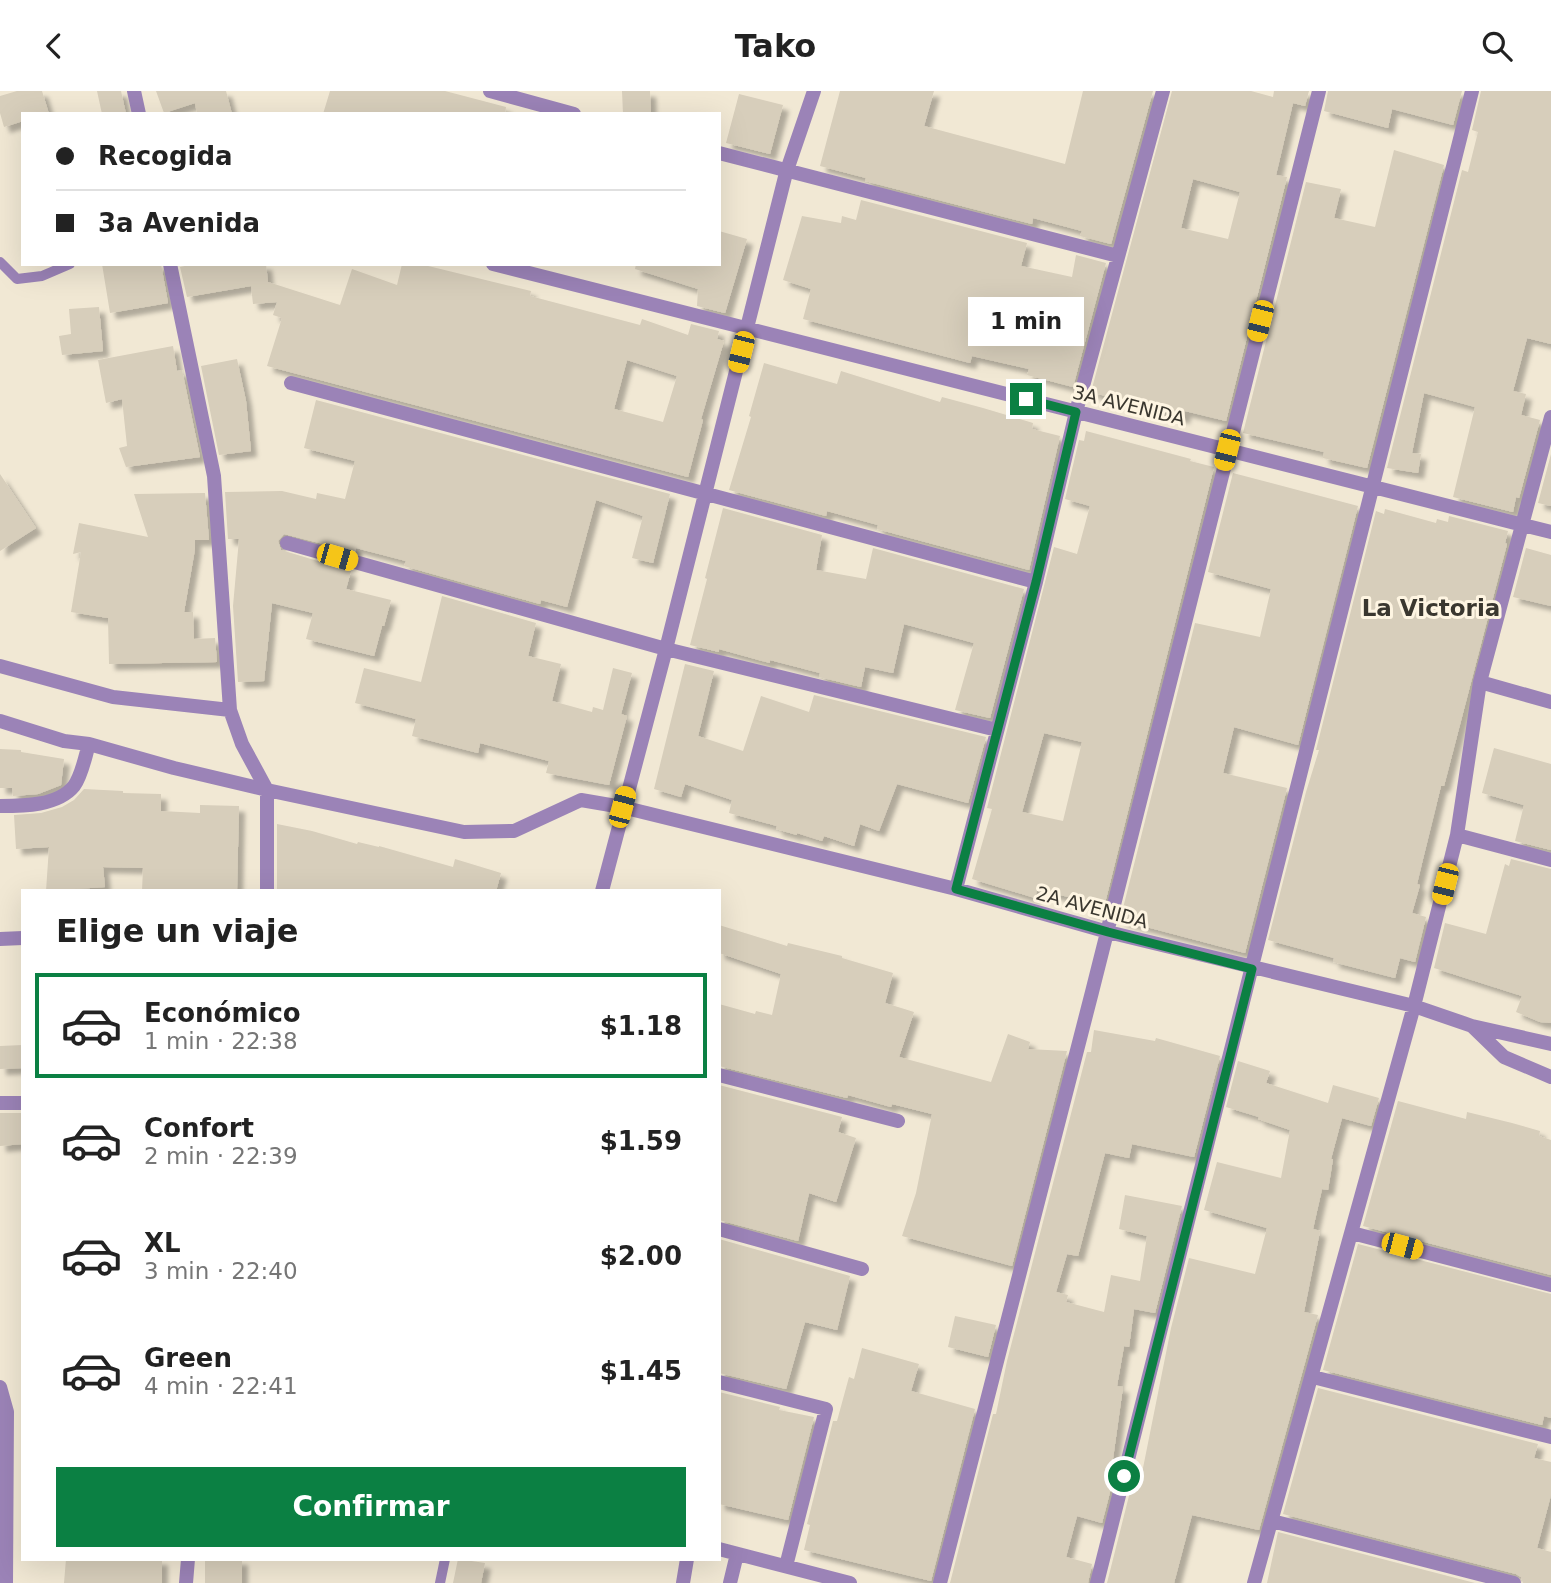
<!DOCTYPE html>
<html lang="es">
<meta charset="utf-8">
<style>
:root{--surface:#fff;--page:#f2f2f2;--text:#222;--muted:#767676;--line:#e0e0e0;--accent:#0b8043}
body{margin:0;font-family:"DejaVu Sans",sans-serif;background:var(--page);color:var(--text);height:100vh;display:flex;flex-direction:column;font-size:26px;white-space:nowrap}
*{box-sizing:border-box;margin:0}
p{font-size:23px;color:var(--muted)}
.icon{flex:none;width:38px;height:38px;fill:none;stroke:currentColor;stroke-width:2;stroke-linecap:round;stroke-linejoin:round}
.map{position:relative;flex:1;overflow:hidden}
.details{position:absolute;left:21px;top:798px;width:700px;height:672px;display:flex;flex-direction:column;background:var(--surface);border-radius:0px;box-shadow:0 7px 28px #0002}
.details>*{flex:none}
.hud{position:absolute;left:21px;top:21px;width:700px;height:154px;border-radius:0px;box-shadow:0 7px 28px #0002;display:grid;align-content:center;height:154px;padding:0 35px;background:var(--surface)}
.end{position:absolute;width:32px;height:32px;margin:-16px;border:9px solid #0b8043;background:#fff;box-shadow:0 0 0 4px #fff}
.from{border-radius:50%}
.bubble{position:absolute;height:49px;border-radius:0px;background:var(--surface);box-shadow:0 7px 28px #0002;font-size:23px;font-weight:700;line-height:49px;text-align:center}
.car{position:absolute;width:21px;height:42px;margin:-21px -10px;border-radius:9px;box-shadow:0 0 5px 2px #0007;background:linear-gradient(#f5c518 24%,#345 0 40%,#f5c518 0 76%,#345 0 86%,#f5c518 0)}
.hud b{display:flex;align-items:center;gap:24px;height:66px;font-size:26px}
.hud b+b{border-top:2px solid var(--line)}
.hud i{width:18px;height:18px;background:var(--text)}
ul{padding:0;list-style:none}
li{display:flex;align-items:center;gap:21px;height:105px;margin:0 14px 10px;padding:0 21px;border:4px solid transparent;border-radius:0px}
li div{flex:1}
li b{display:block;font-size:26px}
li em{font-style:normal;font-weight:700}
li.selected{border-color:var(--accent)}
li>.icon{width:63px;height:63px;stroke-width:1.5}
h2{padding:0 35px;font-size:32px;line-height:84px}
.primary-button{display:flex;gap:14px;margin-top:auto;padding:14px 35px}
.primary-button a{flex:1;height:80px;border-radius:0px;background:var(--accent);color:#fff;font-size:28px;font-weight:700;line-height:80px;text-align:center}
header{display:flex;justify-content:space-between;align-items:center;height:91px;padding:0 35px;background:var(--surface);font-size:32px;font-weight:700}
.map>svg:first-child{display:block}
.building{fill:#d7cebb;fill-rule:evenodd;filter:url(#shadow)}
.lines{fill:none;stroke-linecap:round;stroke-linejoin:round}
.service{stroke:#9b83b7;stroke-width:10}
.minor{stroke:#9b83b7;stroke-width:14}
.route{stroke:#0b8043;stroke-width:9}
.labels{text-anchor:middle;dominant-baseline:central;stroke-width:6;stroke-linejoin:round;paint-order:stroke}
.street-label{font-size:19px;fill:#3a372f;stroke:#fef5e2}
.quarter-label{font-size:23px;font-weight:bold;fill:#3a372f;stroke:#fef5e2}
</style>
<header><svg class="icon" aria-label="back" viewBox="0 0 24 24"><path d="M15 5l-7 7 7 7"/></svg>Tako<svg class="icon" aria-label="search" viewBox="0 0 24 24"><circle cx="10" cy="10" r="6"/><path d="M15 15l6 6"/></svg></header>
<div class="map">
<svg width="1551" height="1492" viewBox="0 0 1551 1492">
<defs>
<filter id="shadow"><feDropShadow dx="6" dy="6" stdDeviation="2" flood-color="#0004"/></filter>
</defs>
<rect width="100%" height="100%" fill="#f1e8d4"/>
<path class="building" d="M17,0H42L49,23H23V30L4,36L0,22V5Z
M97,0H121L126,23H102Z
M156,0H226L232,23H197L195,12L164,22Z
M330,0H445L506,16L505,23H323Z
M622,0H650L651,23H623Z
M840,0H934L924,35L1065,73L1083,0H1153L1111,153L1080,145L1082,140L1033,127L1032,133L865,90L866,87L820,75Z
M1172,0H1251L1273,6L1274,0H1309L1305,15L1293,12L1276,84L1287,86L1226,330L1185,320L1184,327L1091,301ZM1193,88L1240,101L1228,148L1181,137Z
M1328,0H1462L1453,34L1392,18L1388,37L1324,20Z
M1481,0H1551V253L1527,247L1513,300L1526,303L1521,324L1540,329L1519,407L1516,406L1513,421L1453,406L1475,316L1424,302L1412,362L1421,363L1418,382L1387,377L1462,79L1468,81L1478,41L1472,39Z
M739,3L783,14L770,63L726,52Z
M1394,59L1444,74L1367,377L1323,367L1324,361L1243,342L1306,91L1341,98L1334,127L1375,136Z
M861,109L1027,152L1021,175L1072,186L1076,164L1106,172L1073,296L1027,284L1029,278L972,265L970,272L803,228L811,198L783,189L802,125L841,132L842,125L856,129Z
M719,140L747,148L725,222L697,215L698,198L635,178L636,173H719Z
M102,173H161L168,212L110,222Z
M194,173H266L268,191L340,214L352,178L397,194L402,173H420L531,200L530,205L640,234L642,228L688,244L691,233L719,240L717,248L724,250L701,328L703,329L688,386L267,275L282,227L273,224L277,211L253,213L251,195L187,206L180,176ZM627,269L677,285L663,331L614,318Z
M99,216L103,260L62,264L59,245L71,243L69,218Z
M173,255L177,280L182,279L200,366L126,376L119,357L127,355L122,308L106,312L98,269Z
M237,268L246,310L251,360L219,364L201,275Z
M764,272L837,293L841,280L940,311L942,306L983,317L1033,332L1032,338L1060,345L1029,479L877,438L878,434L827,420L826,425L729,399L751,326L749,325Z
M316,309L670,403L653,472L632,467L643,425L596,409L567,516L541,509L540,513L404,475L406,470L356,457L355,461L284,443L278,450L281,459L351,480L346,498L391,509L384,535H382L374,565L306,548L313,522L272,512L264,590L238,591L233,515L239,448H228L225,401L282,400L316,408L317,402L345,408L355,370L304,357Z
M1086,340L1191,368L1190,370L1214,376L1102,824L1084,819L1087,810L1037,799L1035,807L972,788L992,718L987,717L1054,456L1077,463L1090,415L1065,408L1079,349L1084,350ZM1044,642L1082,651L1063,730L1022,721Z
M1551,363V415L1538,412Z
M1233,382L1358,415L1298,654L1234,636L1223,682L1287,697L1245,862L1120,829L1195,532L1260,546L1271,498L1208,481Z
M0,383L36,437L0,460Z
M205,402L209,449H195V458L184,521H193L194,548L215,547L217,571L109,573L108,527L71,521L81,461L73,463L79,432L148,446L134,403Z
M723,417L822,444L816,479L866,488L873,457L1024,498L990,627L955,619L974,552L904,533L893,582L865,576L861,596L819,586L820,582L770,569V572L719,558V561L690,554L707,488L705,487Z
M1385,418L1436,432L1437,428L1448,431L1449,425L1508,440L1505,452L1507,453L1463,622L1444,695H1441L1423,768L1417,793L1420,794L1412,822L1426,826L1415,871L1400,867L1395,887L1333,871L1334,867L1268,849L1306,701L1319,659H1316L1376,420L1384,423Z
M1526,457L1551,464V515L1513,506Z
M442,505L536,532L528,565L561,573L552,610L592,621L593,616L603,619L613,577L632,582L621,623L627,625L609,694L546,682L549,670L480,652L478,662L412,645L416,628L355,612L364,577L421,591Z
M685,573L714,580L698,645L743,660L761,605L809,621L814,604L986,646L968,712L897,693L879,740L860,733L854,755L824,745L822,750L797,742V744L776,738L777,735L729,722L732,709L685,693L681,706L654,698Z
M1494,657L1551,673V759L1515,750L1524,714L1482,702Z
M0,658L21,659V661L64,668L61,694L38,703L13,705L12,697H0Z
M84,698L123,700V702L161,703V720L200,722V714L239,715L237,800H142L143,777L103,776L105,796L46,800L49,756L16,758L14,724L41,722L62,716L74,709Z
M277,733L312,740L357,753L358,751L379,756V755L453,776L455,768L501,782L496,800H277Z
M1511,768L1551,778V932L1540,931L1516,921L1522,905L1434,877L1445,832L1486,843L1505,773L1509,775Z
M719,834L787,855L788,852L842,865V867L893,882L885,912L914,921L899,966L991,991L1008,943L1030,951L1028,958L1067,960L1012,1175L902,1145L916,1102L932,1023L892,1013L891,1016L848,1004L847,1007L719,975V913L755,923L756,920L772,924L781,883L719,862Z
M1094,939L1155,950L1156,947L1220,965L1194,1066L1132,1053L1129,1067L1105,1062L1078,1165L1067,1163L1056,1201L1068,1204L1066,1211L1104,1221L1111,1184L1140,1190L1147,1145L1119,1138L1125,1104L1182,1115L1155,1222L1134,1218L1129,1256L1124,1255L1117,1295L1123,1296L1111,1382H1115L1102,1432L1077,1425L1066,1466L1092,1473L1088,1492H950L993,1323H996L1007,1270L1087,961H1091Z
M23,954V977L0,978V955Z
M1238,970L1270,980L1266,992L1328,1012L1333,994L1379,1007L1371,1035L1342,1027L1331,1068H1333L1328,1099L1322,1098L1313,1138L1320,1140L1304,1221L1318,1224L1259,1439L1192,1424L1174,1492H1107L1134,1385L1141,1387L1171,1237L1189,1167L1255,1183L1267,1137L1204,1119L1217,1071L1281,1087L1290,1039L1258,1028L1259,1026L1226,1016Z
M719,994L842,1026L838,1041L856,1047L836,1111L809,1102L798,1150L719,1129Z
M1398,1010L1466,1028L1467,1021L1512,1032L1540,1040L1539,1045L1551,1049V1184L1363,1135Z
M0,1022H23V1053L0,1055Z
M719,1148L850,1185L837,1239L805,1231L786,1298L719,1282Z
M1358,1153L1551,1203V1327L1544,1325L1542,1334L1323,1279Z
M955,1225L996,1234L988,1266L948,1256Z
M862,1257L919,1273L911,1300L975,1318L931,1490L804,1459L810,1434L807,1433L833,1330H837L849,1286L854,1288Z
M1318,1297L1538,1353L1534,1367L1551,1371V1404L1537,1457L1551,1461V1492H1523L1521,1486L1516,1483L1283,1423Z
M719,1301L780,1316L779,1319L814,1326L788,1429L719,1413Z
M1278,1441L1475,1492H1267Z
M66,1468H162V1492H64Z
M205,1468H242V1492H205Z
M458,1468L485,1472L481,1492H453Z"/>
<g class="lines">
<path class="service" d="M0,171L17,188L42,185L70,173
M440,1492L445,1468"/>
<path class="minor" d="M134,0L139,23
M490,0L574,23
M719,62L1118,165
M170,173L214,385L230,619L242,653L267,699V800
M493,173L1551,441
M291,292L1036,491
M287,452L666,558L997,639
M0,575L113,606L230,619
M1480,591L1551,611
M0,630L64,650L89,653L174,677L267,699L464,741L514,740L581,709L622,716L956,798L1108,841L1414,915L1472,935L1551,953
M0,715C23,715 58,715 74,695C82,684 85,666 89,653
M1457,744L1551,769
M956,798L1036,491L1076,321L1163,0
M602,800L666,558L786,82L814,0
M0,848L23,847
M1472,935L1504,966L1551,986
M719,984L898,1030
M0,1012H23
M719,1138L862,1178
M1352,1142L1551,1194
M1313,1286L1551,1346
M719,1291L826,1318L786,1475
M0,1296L7,1321L6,1492
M1272,1430L1514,1492
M719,1458L850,1492
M186,1492L188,1468
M683,1492L687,1468
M730,1492L737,1463
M940,1492L1092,901L1319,0
M1097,1492L1472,0
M1254,1492L1414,915L1457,744L1480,591L1551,326"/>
</g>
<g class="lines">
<path class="route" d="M1026,308L1076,321L1036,491L956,798L1108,841L1252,878L1124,1385"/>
</g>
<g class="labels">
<g class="street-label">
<text transform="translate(1129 314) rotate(14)">3A AVENIDA</text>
<text transform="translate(1092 816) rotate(15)">2A AVENIDA</text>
</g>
<g class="quarter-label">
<text x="1431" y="517">La Victoria</text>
</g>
</g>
</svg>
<i class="end from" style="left:1124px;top:1385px"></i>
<i class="end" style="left:1026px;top:308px"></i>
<div class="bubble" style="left:968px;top:206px;width:116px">1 min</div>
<i class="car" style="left:1260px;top:230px;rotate:194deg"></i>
<i class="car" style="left:741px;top:261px;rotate:194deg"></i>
<i class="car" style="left:1227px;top:359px;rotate:194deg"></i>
<i class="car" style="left:337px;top:466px;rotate:106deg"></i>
<i class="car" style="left:622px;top:716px;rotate:15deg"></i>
<i class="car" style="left:1445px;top:793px;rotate:194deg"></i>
<i class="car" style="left:1402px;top:1155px;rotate:105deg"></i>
<div class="hud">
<b><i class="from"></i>Recogida</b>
<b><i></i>3a Avenida</b>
</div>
<section class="details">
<h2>Elige un viaje</h2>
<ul>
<li class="selected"><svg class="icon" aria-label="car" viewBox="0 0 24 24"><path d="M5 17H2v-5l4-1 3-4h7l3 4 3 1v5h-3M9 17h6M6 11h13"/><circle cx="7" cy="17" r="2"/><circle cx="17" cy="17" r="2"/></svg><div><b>Económico</b><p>1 min · 22:38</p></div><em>$1.18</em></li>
<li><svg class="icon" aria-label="car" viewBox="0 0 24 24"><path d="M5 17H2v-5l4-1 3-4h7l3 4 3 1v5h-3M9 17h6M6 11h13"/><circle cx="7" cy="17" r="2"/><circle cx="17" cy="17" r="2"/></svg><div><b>Confort</b><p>2 min · 22:39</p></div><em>$1.59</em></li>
<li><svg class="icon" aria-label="car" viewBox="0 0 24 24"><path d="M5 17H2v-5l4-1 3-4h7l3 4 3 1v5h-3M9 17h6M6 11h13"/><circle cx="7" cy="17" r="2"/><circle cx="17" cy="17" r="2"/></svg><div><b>XL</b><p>3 min · 22:40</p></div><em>$2.00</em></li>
<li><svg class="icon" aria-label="car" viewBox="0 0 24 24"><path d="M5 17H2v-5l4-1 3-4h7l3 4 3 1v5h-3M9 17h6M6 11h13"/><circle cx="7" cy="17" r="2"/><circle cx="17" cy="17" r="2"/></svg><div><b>Green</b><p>4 min · 22:41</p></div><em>$1.45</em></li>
</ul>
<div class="primary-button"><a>Confirmar</a></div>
</section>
</div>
